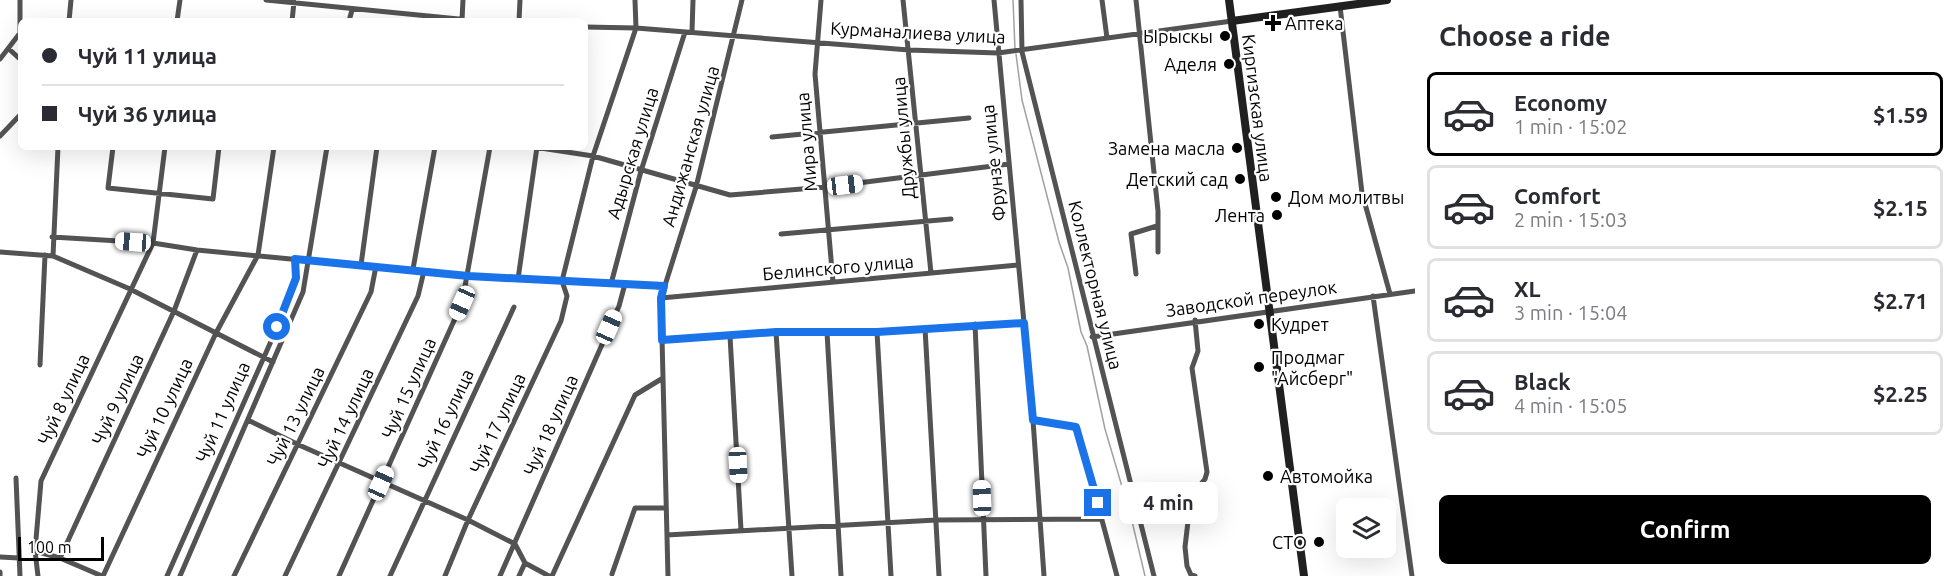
<!DOCTYPE html>
<meta charset="utf-8">
<style>
:root{--surface:#fff;--page:#f2f2f3;--text:#2b2b33;--muted:#7c7c81;--line:#e1e1e2;--accent:#000}
body{margin:0;font-family:Ubuntu,sans-serif;background:var(--page);color:var(--text);height:100vh;display:flex;flex-direction:column;font-size:22px;white-space:nowrap}
*{box-sizing:border-box;margin:0}
p{font-size:20px;color:var(--muted)}
.icon{flex:none;width:33px;height:33px;fill:none;stroke:currentColor;stroke-width:2;stroke-linecap:round;stroke-linejoin:round}
.map{position:relative;flex:1;overflow:hidden}
.panel{display:flex;flex-direction:column;background:var(--surface);width:540px}
.panel>*{flex:none}
.top-card{position:absolute;left:18px;top:18px;width:570px;height:132px;border-radius:9px;box-shadow:0 6px 24px #0002;display:grid;align-content:center;height:132px;padding:0 24px;background:var(--surface)}
.controls{position:absolute;left:1336px;top:498px;display:grid;gap:12px}
.controls a{display:grid;place-items:center;width:60px;height:60px;border-radius:9px;background:var(--surface);box-shadow:0 6px 24px #0002;font-size:30px}
.scale{position:absolute;left:18px;bottom:15px;width:86px;box-sizing:border-box;padding-left:6px;border:3px solid #000;border-top:0;font-size:16px;line-height:21px;white-space:nowrap;color:#000;-webkit-text-stroke:4px #fff;paint-order:stroke}
.end{position:absolute;width:27px;height:27px;margin:-14px;border:8px solid #1a73e8;background:#fff;box-shadow:0 0 0 3px #fff}
.from{border-radius:50%}
.bubble{position:absolute;height:42px;border-radius:9px;background:var(--surface);box-shadow:0 6px 24px #0002;font-size:20px;font-weight:700;line-height:42px;text-align:center}
.car{position:absolute;width:18px;height:36px;margin:-18px -9px;border-radius:8px;box-shadow:0 0 4px 2px #0007;background:linear-gradient(#fff 24%,#345 0 40%,#fff 0 76%,#345 0 86%,#fff 0)}
.top-card b{display:flex;align-items:center;gap:21px;height:57px;font-size:22px}
.top-card b+b{border-top:2px solid var(--line)}
.top-card i{width:15px;height:15px;background:var(--text)}
ul{padding:0;list-style:none}
li{display:flex;align-items:center;gap:18px;height:84px;margin:0 12px 9px;padding:0 12px;border:3px solid var(--line);border-radius:9px}
li div{flex:1}
li b{display:block;font-size:22px}
li em{font-style:normal;font-weight:700}
li.active{border-color:var(--accent)}
li>.icon{width:54px;height:54px;stroke-width:1.5}
h2{padding:0 24px;font-size:27px;line-height:72px}
.cta{display:flex;gap:12px;margin-top:auto;padding:12px 24px}
.cta a{flex:1;height:69px;border-radius:9px;background:var(--accent);color:#fff;font-size:24px;font-weight:700;line-height:69px;text-align:center}
main{display:flex;flex:1;min-height:0}
.map>svg:first-child{display:block}
.lines{fill:none;stroke-linecap:round;stroke-linejoin:round}
.stream{stroke:#a1a1a1;stroke-width:1.5}
.street{stroke:#535353;stroke-width:5}
.secondary{stroke:#202020;stroke-width:8}
.route{stroke:#1a73e8;stroke-width:8}
.poi-dot{fill:#000;stroke:#fff;stroke-width:2}
.labels{text-anchor:middle;dominant-baseline:central;stroke-width:4.5;stroke-linejoin:round;paint-order:stroke}
.poi-label{font-size:18px;fill:#000;stroke:#fff;text-anchor:end}
.street-label{font-size:18px;fill:#000;stroke:#fff}
</style>
<main>
<div class="map">
<svg width="1415" height="576" viewBox="0 0 1415 576">
<rect width="100%" height="100%" fill="#fff"/>
<g class="lines">
<path class="stream" d="M1013,0L1015,49
M1016,54L1022,100L1059,242L1068,268L1081,332L1087,346L1105,429L1131,517L1145,576"/>
<path class="street" d="M266,0L479,21
M821,0L815,74L833,282
M903,0L931,273
M994,0L1033,420L1044,576
M1021,0L1022,52L1154,576
M1102,0L1107,38
M1136,0L1158,211V252
M1340,6L1362,193L1390,294
M462,20L463,0
M69,21L71,0
M177,21L180,0
M292,21L294,2
M349,21L352,10
M519,21L520,0
M585,27L636,28L909,50L998,53L1232,21
M692,32L693,0
M9,49L21,60
M0,59L20,33V0
M0,136L21,114
M772,137L969,118
M113,147L108,188L213,199L219,147
M534,147L593,156L730,195L826,187L1009,164
M781,234L951,219
M52,237L153,243L197,250L468,276L664,287
M0,252L53,256L58,147
M53,256L130,289L273,362
M361,265L377,147
M413,269L435,147
M1136,274L1131,234L1157,226
M518,279L537,147
M611,284L641,171L685,32
M1373,296L1412,576
M661,298L1018,265
M1195,320L1198,351L1192,368L1207,472L1205,479L1191,496L1185,547L1187,566L1191,575L1195,576
M975,324L986,576
M925,328L939,576
M776,332L792,576
M827,332L841,576
M877,332L891,576
M730,336L741,530
M1092,337L1415,291
M662,340L776,332H877L1024,323
M40,365L45,255
M248,420L299,445L468,520L515,544L525,563L549,576
M1033,420L1072,426L1078,431L1117,576
M16,478L20,576
M667,535L936,520L1102,519
M35,551L60,558L102,576
M0,557L19,558
M60,558L174,311L197,250
M0,572V576
M612,574L635,508H666
M38,576L35,551L41,481L153,243L165,147
M103,576L216,333L258,255L274,147
M167,576L284,312L295,278V259
M180,576L303,292L327,147
M234,576L371,292L376,266
M285,576L418,296L424,271
M339,576L462,303L490,147
M390,576L514,307
M445,576L468,520L561,321L567,296L562,281L593,156L636,28L635,0
M500,576L619,306L625,284
M519,576L525,563
M552,576L635,395L663,378
M668,576L661,298L696,187L742,0"/>
<path class="secondary" d="M1229,0L1304,576
M1232,21L1387,0"/>
</g>
<g class="lines">
<path class="route" d="M277,327L296,278L295,259L468,276L664,286L661,298L662,340L776,332H877L1024,323L1033,420L1076,427L1098,503"/>
</g>
<g class="poi-dot">
<path d="M1270 14h6v6h6v6h-6v6h-6v-6h-6v-6h6z"/>
<circle cx="1225" cy="36" r="6"/>
<circle cx="1229" cy="64" r="6"/>
<circle cx="1237" cy="148" r="6"/>
<circle cx="1240" cy="179" r="6"/>
<circle cx="1276" cy="197" r="6"/>
<circle cx="1277" cy="215" r="6"/>
<circle cx="1259" cy="324" r="6"/>
<circle cx="1259" cy="367" r="6"/>
<circle cx="1268" cy="476" r="6"/>
<circle cx="1319" cy="542" r="6"/>
</g>
<g class="labels">
<g class="poi-label">
<text x="1285" y="23" text-anchor="start">Аптека</text>
<text x="1213" y="36">Ырыскы</text>
<text x="1217" y="64">Аделя</text>
<text x="1225" y="148">Замена масла</text>
<text x="1228" y="179">Детский сад</text>
<text x="1288" y="197" text-anchor="start">Дом молитвы</text>
<text x="1265" y="215">Лента</text>
<text x="1271" y="324" text-anchor="start">Кудрет</text>
<text x="1271" y="357" text-anchor="start">Продмаг<tspan x="1271" dy="21">"Айсберг"</tspan></text>
<text x="1280" y="476" text-anchor="start">Автомойка</text>
<text x="1307" y="542">СТО</text>
</g>
<g class="street-label">
<text transform="translate(918 32) rotate(3)">Курманалиева улица</text>
<text transform="translate(1258 108) rotate(83)">Киргизская улица</text>
<text transform="translate(903 138) rotate(-95)">Дружбы улица</text>
<text transform="translate(806 142) rotate(-95)">Мира улица</text>
<text transform="translate(690 146) rotate(-74)">Андижанская улица</text>
<text transform="translate(632 153) rotate(-73)">Адырская улица</text>
<text transform="translate(993 163) rotate(-96)">Фрунзе улица</text>
<text transform="translate(838 267) rotate(-5)">Белинского улица</text>
<text transform="translate(1096 285) rotate(76)">Коллекторная улица</text>
<text transform="translate(1251 298) rotate(-8)">Заводской переулок</text>
<text transform="translate(408 388) rotate(-66)">Чуй 15 улица</text>
<text transform="translate(63 399) rotate(-65)">Чуй 8 улица</text>
<text transform="translate(117 399) rotate(-65)">Чуй 9 улица</text>
<text transform="translate(164 408) rotate(-65)">Чуй 10 улица</text>
<text transform="translate(222 412) rotate(-66)">Чуй 11 улица</text>
<text transform="translate(295 416) rotate(-64)">Чуй 13 улица</text>
<text transform="translate(345 418) rotate(-65)">Чуй 14 улица</text>
<text transform="translate(445 419) rotate(-65)">Чуй 16 улица</text>
<text transform="translate(497 423) rotate(-65)">Чуй 17 улица</text>
<text transform="translate(550 425) rotate(-66)">Чуй 18 улица</text>
</g>
</g>
</svg>
<div class="controls">
<a><svg class="icon" aria-label="layers" viewBox="0 0 24 24"><path d="M12 4l9 5-9 5-9-5zM3 14l9 5 9-5"/></svg></a>
</div>
<div class="scale">100 m</div>
<i class="end from" style="left:277px;top:327px"></i>
<i class="end" style="left:1098px;top:503px"></i>
<div class="bubble" style="left:1119px;top:482px;width:99px">4 min</div>
<i class="car" style="left:845px;top:185px;rotate:83deg"></i>
<i class="car" style="left:133px;top:242px;rotate:274deg"></i>
<i class="car" style="left:462px;top:303px;rotate:204deg"></i>
<i class="car" style="left:609px;top:327px;rotate:24deg"></i>
<i class="car" style="left:738px;top:465px;rotate:177deg"></i>
<i class="car" style="left:381px;top:483px;rotate:24deg"></i>
<i class="car" style="left:982px;top:498px;rotate:358deg"></i>
<div class="top-card">
<b><i class="from"></i>Чуй 11 улица</b>
<b><i></i>Чуй 36 улица</b>
</div>
</div>
<section class="panel">
<h2>Choose a ride</h2>
<ul>
<li class="active"><svg class="icon" aria-label="car" viewBox="0 0 24 24"><path d="M5 17H2v-5l4-1 3-4h7l3 4 3 1v5h-3M9 17h6M6 11h13"/><circle cx="7" cy="17" r="2"/><circle cx="17" cy="17" r="2"/></svg><div><b>Economy</b><p>1 min · 15:02</p></div><em>$1.59</em></li>
<li><svg class="icon" aria-label="car" viewBox="0 0 24 24"><path d="M5 17H2v-5l4-1 3-4h7l3 4 3 1v5h-3M9 17h6M6 11h13"/><circle cx="7" cy="17" r="2"/><circle cx="17" cy="17" r="2"/></svg><div><b>Comfort</b><p>2 min · 15:03</p></div><em>$2.15</em></li>
<li><svg class="icon" aria-label="car" viewBox="0 0 24 24"><path d="M5 17H2v-5l4-1 3-4h7l3 4 3 1v5h-3M9 17h6M6 11h13"/><circle cx="7" cy="17" r="2"/><circle cx="17" cy="17" r="2"/></svg><div><b>XL</b><p>3 min · 15:04</p></div><em>$2.71</em></li>
<li><svg class="icon" aria-label="car" viewBox="0 0 24 24"><path d="M5 17H2v-5l4-1 3-4h7l3 4 3 1v5h-3M9 17h6M6 11h13"/><circle cx="7" cy="17" r="2"/><circle cx="17" cy="17" r="2"/></svg><div><b>Black</b><p>4 min · 15:05</p></div><em>$2.25</em></li>
</ul>
<div class="cta"><a>Confirm</a></div>
</section>
</main>
